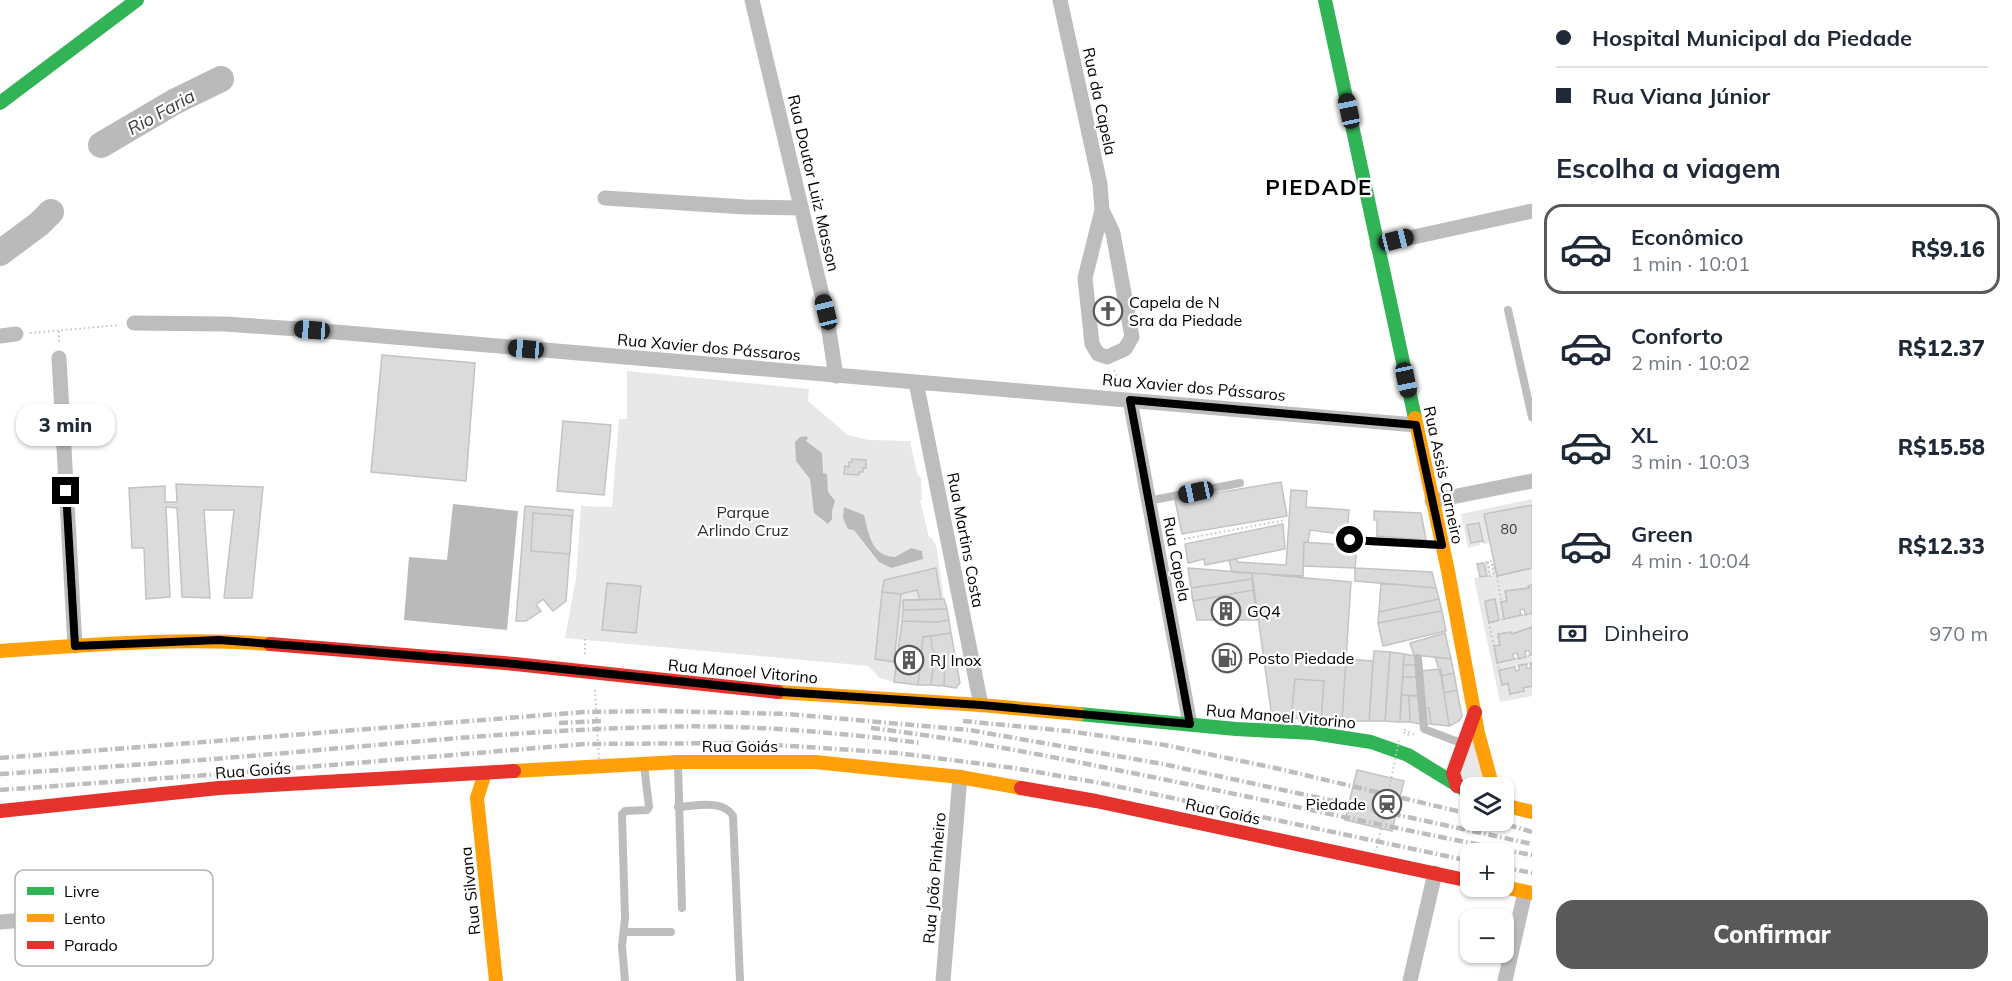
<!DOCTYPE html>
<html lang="pt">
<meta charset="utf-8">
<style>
:root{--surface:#fff;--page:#f6f6f7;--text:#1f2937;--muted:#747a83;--line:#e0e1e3;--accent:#595959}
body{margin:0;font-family:Mulish,sans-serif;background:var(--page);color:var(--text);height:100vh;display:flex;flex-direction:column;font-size:22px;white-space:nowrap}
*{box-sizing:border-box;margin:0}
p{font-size:20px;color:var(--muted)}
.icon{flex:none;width:33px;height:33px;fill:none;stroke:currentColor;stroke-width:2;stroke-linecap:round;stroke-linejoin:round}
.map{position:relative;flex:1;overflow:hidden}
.drawer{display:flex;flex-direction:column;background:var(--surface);width:480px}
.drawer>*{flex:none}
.hud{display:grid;align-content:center;height:132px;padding:0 24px;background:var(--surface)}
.controls{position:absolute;left:1460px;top:777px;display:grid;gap:12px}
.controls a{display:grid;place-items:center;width:54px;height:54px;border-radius:12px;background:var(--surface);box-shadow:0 2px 4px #0004;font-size:30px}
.end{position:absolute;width:27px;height:27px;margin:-14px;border:8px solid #000;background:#fff;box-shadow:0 0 0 3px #fff}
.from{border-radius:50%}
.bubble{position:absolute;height:42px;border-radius:18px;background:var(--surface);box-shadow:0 2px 4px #0004;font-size:20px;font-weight:800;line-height:42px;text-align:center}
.car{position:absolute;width:18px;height:36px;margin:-18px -9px;border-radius:8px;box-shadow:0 0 4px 2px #0007;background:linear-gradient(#222 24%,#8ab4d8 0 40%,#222 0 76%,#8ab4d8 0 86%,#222 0)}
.hud b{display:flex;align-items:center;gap:21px;height:57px;font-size:22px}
.hud b+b{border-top:2px solid var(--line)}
.hud i{width:15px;height:15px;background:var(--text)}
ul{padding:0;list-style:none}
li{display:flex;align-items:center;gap:18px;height:90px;margin:0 12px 9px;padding:0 12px;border:3px solid transparent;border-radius:18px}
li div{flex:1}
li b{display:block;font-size:22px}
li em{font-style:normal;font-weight:800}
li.on{border-color:var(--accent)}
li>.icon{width:54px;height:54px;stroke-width:1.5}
h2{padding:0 24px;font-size:27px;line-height:72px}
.pay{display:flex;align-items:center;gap:15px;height:66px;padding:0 24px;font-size:22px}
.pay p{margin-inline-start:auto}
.cta{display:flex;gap:12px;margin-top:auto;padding:12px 24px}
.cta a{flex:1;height:69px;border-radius:18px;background:var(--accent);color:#fff;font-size:24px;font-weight:800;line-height:69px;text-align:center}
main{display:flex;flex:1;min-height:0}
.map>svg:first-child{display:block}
.green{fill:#e8e8e8;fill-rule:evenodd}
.water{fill:#bababa}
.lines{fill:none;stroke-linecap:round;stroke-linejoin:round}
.river{stroke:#bababa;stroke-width:26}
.building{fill:#dbdbdb;stroke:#c3c3c3;stroke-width:1.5}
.path{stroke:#c2c2c2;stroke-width:2;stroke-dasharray:1.5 3;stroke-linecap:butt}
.lane{stroke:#bdbdbd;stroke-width:8}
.street{stroke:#bdbdbd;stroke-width:15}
.fast{stroke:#30b455;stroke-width:14}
.slow{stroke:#ff9f0a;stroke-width:14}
.jam{stroke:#e5322d;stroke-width:14}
.rail{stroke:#bdbdbd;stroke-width:4.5;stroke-dasharray:9 3 1.5 3;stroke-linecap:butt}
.path-bridge{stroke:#c2c2c2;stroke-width:2;stroke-dasharray:1.5 3;stroke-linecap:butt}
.route{stroke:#000;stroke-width:8}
.labels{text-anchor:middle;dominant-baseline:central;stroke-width:4.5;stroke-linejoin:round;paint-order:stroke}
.number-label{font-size:14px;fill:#373737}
.street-label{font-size:16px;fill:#000;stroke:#fff}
.poi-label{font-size:16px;fill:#000;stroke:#fff;text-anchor:start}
.park-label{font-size:16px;fill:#2c2c2c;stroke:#fff}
.water-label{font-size:18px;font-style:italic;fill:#3d3d3d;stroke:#fff}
.district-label{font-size:22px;font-weight:bold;letter-spacing:1.5px;fill:#000;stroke:#fff}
.key{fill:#fff;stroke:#b2b2b2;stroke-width:1.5}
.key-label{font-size:16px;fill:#000}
</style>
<main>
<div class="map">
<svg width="1532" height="981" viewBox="0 0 1532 981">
<rect width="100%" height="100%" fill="#fff"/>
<path class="green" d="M627,371L809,389L808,401L848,435L869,440L910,441L917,473L921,479L922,500H920L929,537L932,538L936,545L944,599L903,600L894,682L880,678L868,666L565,638L576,578L581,506L612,507L619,419H627Z
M1532,499V505L1484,514L1490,543L1484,544L1479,523L1467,525L1471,543L1479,541L1480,545L1468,548L1461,514Z
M1488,562L1491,576L1493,575L1492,565H1494L1497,575L1532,568V585L1528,586L1529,588L1505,591L1507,601L1501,603L1504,619L1532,613V627L1512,634L1511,632L1498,634L1500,645L1494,647L1498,662L1532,655V663L1499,670L1502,684L1508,683L1510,694L1523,692V688L1532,686V696L1500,702L1474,578L1487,576L1484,563ZM1494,599L1499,620L1489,623L1485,601Z
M1473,727L1483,776L1476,785L1458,780Z"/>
<path class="water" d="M806,436L808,438L806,441L822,453L823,473L827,474L828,492L835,501L832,511V519L828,524L814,513L810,479L796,461L795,442L800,437Z
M453,504L518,511L507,630L404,620L409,557L447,560Z
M844,507L864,515C869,534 871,556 895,557L911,548L922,551L923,559L891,568L879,562L854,530L848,529L843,518Z"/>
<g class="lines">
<path class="river" d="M101,145L174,102L221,79
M0,253L39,224L51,212"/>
</g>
<path class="building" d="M382,355L475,363L466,481L371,472Z
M563,421L611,425L604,495L557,491Z
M852,459L866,460V468H863V472H859V475L844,474L845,466L849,467V462H852Z
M1281,482L1287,516L1182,534L1175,500Z
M176,484L263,487L252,598H224L234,510H204L210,598L182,597L177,508L166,507L170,597L146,599L144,548H132L129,488L165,486V502H177Z
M1291,490L1307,491L1306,507L1349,510L1347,535L1310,530L1308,542H1304L1303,576L1232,572L1229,560L1237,559V562L1286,565Z
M1532,505V568L1497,576L1484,514Z
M525,506L573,510L566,601L553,611L543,599L536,605L541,611L526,621H516Z
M1374,511L1421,513L1426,540L1377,536V520H1374Z
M533,513L572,516L570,554L531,551Z
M1479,523L1483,541L1471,543L1467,525Z
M1283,524L1285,549L1205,565L1204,559L1188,563L1185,544Z
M1304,542L1357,546L1355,568L1303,566Z
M1484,563L1487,576L1480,577L1477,564Z
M936,568L941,599L920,600L917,590L901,594L882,592L884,580Z
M1188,568L1252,573V579L1191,588Z
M1355,568L1432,572L1436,588L1355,581Z
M1252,573L1351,582L1342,721L1321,720L1324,681L1295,679L1291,718H1272Z
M1252,579L1253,590L1193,601L1191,588Z
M607,583L641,586L636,633L602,630Z
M1381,583L1436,588L1439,599L1379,612Z
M1532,585V613L1525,615L1524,609L1520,610L1521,615L1504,619L1501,602L1507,601L1505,591L1529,588L1528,586Z
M1253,590L1258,620H1197L1193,601Z
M882,592L901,594L894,662L875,659Z
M944,599L947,609L903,610V600Z
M1439,599L1442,611L1378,623L1379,612Z
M1495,599L1499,620L1489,623L1485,601Z
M947,609L949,620L937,622L902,621L903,610Z
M1442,611L1446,631L1383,646L1378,623Z
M949,620L951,633L923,637L918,685L894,682L902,621L937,622Z
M1532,627V655H1530L1529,651H1525L1526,657L1518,659L1517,653L1513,654L1514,659L1497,663L1494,646L1500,645L1498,634L1511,632L1512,634Z
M951,633L960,683L956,688L944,686L945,661H934L935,652L932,649L931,636Z
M1445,633L1451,659L1414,655L1410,643Z
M931,636L932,649L935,652L931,685H918L923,637Z
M1374,651L1390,652L1385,721H1369Z
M1390,652L1404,654L1400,722L1385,721Z
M1404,654L1416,656V665H1403Z
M1435,657L1451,659L1454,673L1441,676Z
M1346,659L1373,661L1369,721H1342Z
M934,661H945L944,686L931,685Z
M1530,663H1532V686L1523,688L1524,691L1510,694L1508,683L1502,685L1499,670L1515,667L1516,671L1519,670V665L1526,664L1527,668H1531Z
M1403,665H1416V677H1403Z
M1441,669L1444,693L1449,726L1431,724L1429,708H1423L1419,671Z
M1454,673L1457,690L1444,693L1441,676Z
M1403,677H1416L1418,696L1401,695Z
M1295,679L1324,681L1321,720L1291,718Z
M1457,690L1462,716L1459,721L1449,726L1444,693Z
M1401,695H1409L1410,722H1400Z
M1409,695L1418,696L1421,724L1410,722Z
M1423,708H1429L1431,724H1424Z
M1357,770L1404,781L1392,831L1345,820Z"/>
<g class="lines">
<path class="path" d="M59,331V344
M30,333L120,325
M1114,370L1121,384
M1184,539L1286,520
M1479,541H1483L1484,544
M1488,562L1490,576L1493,575L1492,565H1494
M1477,564L1493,561L1497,576L1532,568
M1497,576L1504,619L1489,623L1502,685L1508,683L1510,694L1524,691L1523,688L1532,686
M1501,602L1507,601L1505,591L1529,588L1528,586L1532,585
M1504,619L1532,613
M585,639V654
M1494,646L1500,645L1498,634L1511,632L1512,634L1532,627
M1497,663L1532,655
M1500,670L1532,663
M1409,735L1403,732L1405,730L1415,735"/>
<path class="lane" d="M1508,310L1532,417
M1148,501L1240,483
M1350,540L1441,545
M1418,658L1424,729L1461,743
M678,764L682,908
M678,807C696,806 723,799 733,816L740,981
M624,932H671
M625,981L622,946L625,918L622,814L625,811L647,810L649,807L644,765"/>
<path class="street" d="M752,0L826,312L836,376
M1060,0L1100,184L1102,210L1085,278L1092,344L1098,354L1107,357L1125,349L1132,337L1113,233L1102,210
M605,198L745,207L801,208
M1377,245L1532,211
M134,323L225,324L312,330L1416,425
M0,336L16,334
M59,358L75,646
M916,382L981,705
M1130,400L1190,724
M1432,501L1532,481
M0,922L36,919
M943,981L960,777
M1410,981L1435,873
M1505,981L1525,892"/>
<path class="fast" d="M1325,0L1415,418
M0,103L137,0
M1079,714L1236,729L1313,733L1371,742L1408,755L1470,793"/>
<path class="slow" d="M1415,418L1448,571L1478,733L1493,788
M0,651C90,645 180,637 270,644
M778,692L981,705L1079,714
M514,771L678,762H815L960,777L1021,788
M485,773L477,798L496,981
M1503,805L1532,812
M1499,886L1532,893"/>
<path class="jam" d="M270,644L515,664L778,692
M1457,786L1453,773L1475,712
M1021,788L1096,801L1470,881
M0,811L219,788L514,771"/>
<path class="rail" d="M963,721L1068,731L1165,745L1275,768L1470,814
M559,723L601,721
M871,728C955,738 1039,754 1122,771C1259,798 1395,829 1532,855
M0,758L584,712L663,711L788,714L969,730L1163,764L1532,844
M0,774C91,768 182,762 273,754C401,743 529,730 657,727C745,724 833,732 921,743
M0,790L234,773L585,744L746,743L897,753L1014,768L1106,784L1470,861
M1492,820L1532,832
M1503,867L1532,873"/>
<path class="path-bridge" d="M595,690L599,762
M1377,848L1399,740"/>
</g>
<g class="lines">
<path class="route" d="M66,491L75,646L219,640L324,648L515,664L782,692L981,705L1190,724L1130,400L1416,425L1442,545L1350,540"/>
</g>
<defs>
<g id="church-ring" transform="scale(1.5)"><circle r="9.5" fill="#fff" stroke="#595959" stroke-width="1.5"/><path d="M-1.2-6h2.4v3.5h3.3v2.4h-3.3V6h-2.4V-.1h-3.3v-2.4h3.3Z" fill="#595959"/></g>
<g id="building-ring" transform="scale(1.5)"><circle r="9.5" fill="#fff" stroke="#595959" stroke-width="1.5"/><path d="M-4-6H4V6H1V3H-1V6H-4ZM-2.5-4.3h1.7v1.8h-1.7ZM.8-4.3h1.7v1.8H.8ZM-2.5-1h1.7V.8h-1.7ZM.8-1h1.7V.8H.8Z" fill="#595959"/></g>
<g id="fuel-ring" transform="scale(1.5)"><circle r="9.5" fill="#fff" stroke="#595959" stroke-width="1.5"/><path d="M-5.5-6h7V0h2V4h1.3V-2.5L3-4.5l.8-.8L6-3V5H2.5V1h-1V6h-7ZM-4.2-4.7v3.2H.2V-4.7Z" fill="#595959"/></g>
<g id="station-ring" transform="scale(1.5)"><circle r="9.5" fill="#fff" stroke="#595959" stroke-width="1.5"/><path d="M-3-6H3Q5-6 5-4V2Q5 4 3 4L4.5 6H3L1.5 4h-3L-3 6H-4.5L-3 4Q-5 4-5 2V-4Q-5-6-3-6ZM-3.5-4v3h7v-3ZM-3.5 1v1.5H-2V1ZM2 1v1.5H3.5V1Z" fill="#595959"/></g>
</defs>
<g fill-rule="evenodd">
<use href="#church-ring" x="1108" y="311"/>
<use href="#building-ring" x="1226" y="611"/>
<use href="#fuel-ring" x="1227" y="658"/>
<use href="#building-ring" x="909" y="660"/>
<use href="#station-ring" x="1387" y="804"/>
</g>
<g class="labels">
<g class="number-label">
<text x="1509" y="529">80</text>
</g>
<g class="street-label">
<text transform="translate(1100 101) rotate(78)">Rua da Capela</text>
<text transform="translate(814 183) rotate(77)">Rua Doutor Luiz Masson</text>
<text transform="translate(709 347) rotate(5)">Rua Xavier dos Pássaros</text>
<text transform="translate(1194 387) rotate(5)">Rua Xavier dos Pássaros</text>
<text transform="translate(1444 475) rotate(78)">Rua Assis Carneiro</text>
<text transform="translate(966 540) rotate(79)">Rua Martins Costa</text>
<text transform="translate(1177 559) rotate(79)">Rua Capela</text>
<text transform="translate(743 671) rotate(5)">Rua Manoel Vitorino</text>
<text transform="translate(1281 716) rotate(5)">Rua Manoel Vitorino</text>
<text x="740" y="746">Rua Goiás</text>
<text transform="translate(253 770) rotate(-4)">Rua Goiás</text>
<text transform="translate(1223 811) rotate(12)">Rua Goiás</text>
<text transform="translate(934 878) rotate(-85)">Rua João Pinheiro</text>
<text transform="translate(470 891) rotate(-96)">Rua Silvana</text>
</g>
<g class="poi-label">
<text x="1129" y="302">Capela de N<tspan x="1129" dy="18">Sra da Piedade</tspan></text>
<text x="1247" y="611">GQ4</text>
<text x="1248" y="658">Posto Piedade</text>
<text x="930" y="660">RJ Inox</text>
<text x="1366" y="804" text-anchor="end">Piedade</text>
</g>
<g class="park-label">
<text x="743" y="512">Parque<tspan x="743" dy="18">Arlindo Cruz</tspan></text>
</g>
<g class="water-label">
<text transform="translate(161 112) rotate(-29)">Rio Faria</text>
</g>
<g class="district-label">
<text x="1319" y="187">PIEDADE</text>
</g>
</g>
<rect x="15" y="870" width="198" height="96" rx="9" class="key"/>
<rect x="27" y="887" width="27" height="8" fill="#30b455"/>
<rect x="27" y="914" width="27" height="8" fill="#ff9f0a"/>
<rect x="27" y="941" width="27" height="8" fill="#e5322d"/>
<g class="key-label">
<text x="64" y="897">Livre</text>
<text x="64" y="924">Lento</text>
<text x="64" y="951">Parado</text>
</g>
</svg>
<div class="controls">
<a><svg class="icon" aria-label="layers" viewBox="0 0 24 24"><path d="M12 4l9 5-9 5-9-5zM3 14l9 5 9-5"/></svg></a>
<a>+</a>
<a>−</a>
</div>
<i class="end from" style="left:1350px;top:540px"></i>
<i class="end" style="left:66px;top:491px"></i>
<div class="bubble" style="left:16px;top:404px;width:99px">3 min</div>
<i class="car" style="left:1349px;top:111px;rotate:348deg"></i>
<i class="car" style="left:1396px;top:240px;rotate:76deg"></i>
<i class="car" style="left:826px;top:312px;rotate:346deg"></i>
<i class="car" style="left:312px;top:330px;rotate:274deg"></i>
<i class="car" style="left:526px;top:349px;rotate:275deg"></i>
<i class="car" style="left:1406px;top:380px;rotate:168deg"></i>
<i class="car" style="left:1196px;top:492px;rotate:258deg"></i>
</div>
<section class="drawer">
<div class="hud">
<b><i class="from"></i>Hospital Municipal da Piedade</b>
<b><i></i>Rua Viana Júnior</b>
</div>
<h2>Escolha a viagem</h2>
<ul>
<li class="on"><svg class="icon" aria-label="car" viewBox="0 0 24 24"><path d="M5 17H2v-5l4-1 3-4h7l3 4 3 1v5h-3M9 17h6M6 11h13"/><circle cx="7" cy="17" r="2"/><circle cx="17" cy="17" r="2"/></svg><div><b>Econômico</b><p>1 min · 10:01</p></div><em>R$9.16</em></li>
<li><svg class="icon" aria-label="car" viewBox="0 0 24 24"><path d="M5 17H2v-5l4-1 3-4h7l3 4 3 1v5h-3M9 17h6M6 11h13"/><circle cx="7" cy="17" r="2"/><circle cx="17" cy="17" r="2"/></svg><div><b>Conforto</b><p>2 min · 10:02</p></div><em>R$12.37</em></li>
<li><svg class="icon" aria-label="car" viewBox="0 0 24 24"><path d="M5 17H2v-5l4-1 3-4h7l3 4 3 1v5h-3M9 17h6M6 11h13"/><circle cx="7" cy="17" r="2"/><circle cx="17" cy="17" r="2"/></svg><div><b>XL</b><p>3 min · 10:03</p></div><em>R$15.58</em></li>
<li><svg class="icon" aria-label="car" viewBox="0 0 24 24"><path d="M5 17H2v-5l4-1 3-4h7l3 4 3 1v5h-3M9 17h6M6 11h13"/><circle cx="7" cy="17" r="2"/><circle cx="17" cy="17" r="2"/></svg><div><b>Green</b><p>4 min · 10:04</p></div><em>R$12.33</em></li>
</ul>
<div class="pay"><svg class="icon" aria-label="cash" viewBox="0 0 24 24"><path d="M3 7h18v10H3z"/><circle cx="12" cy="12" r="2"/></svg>Dinheiro<p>970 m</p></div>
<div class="cta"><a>Confirmar</a></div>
</section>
</main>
